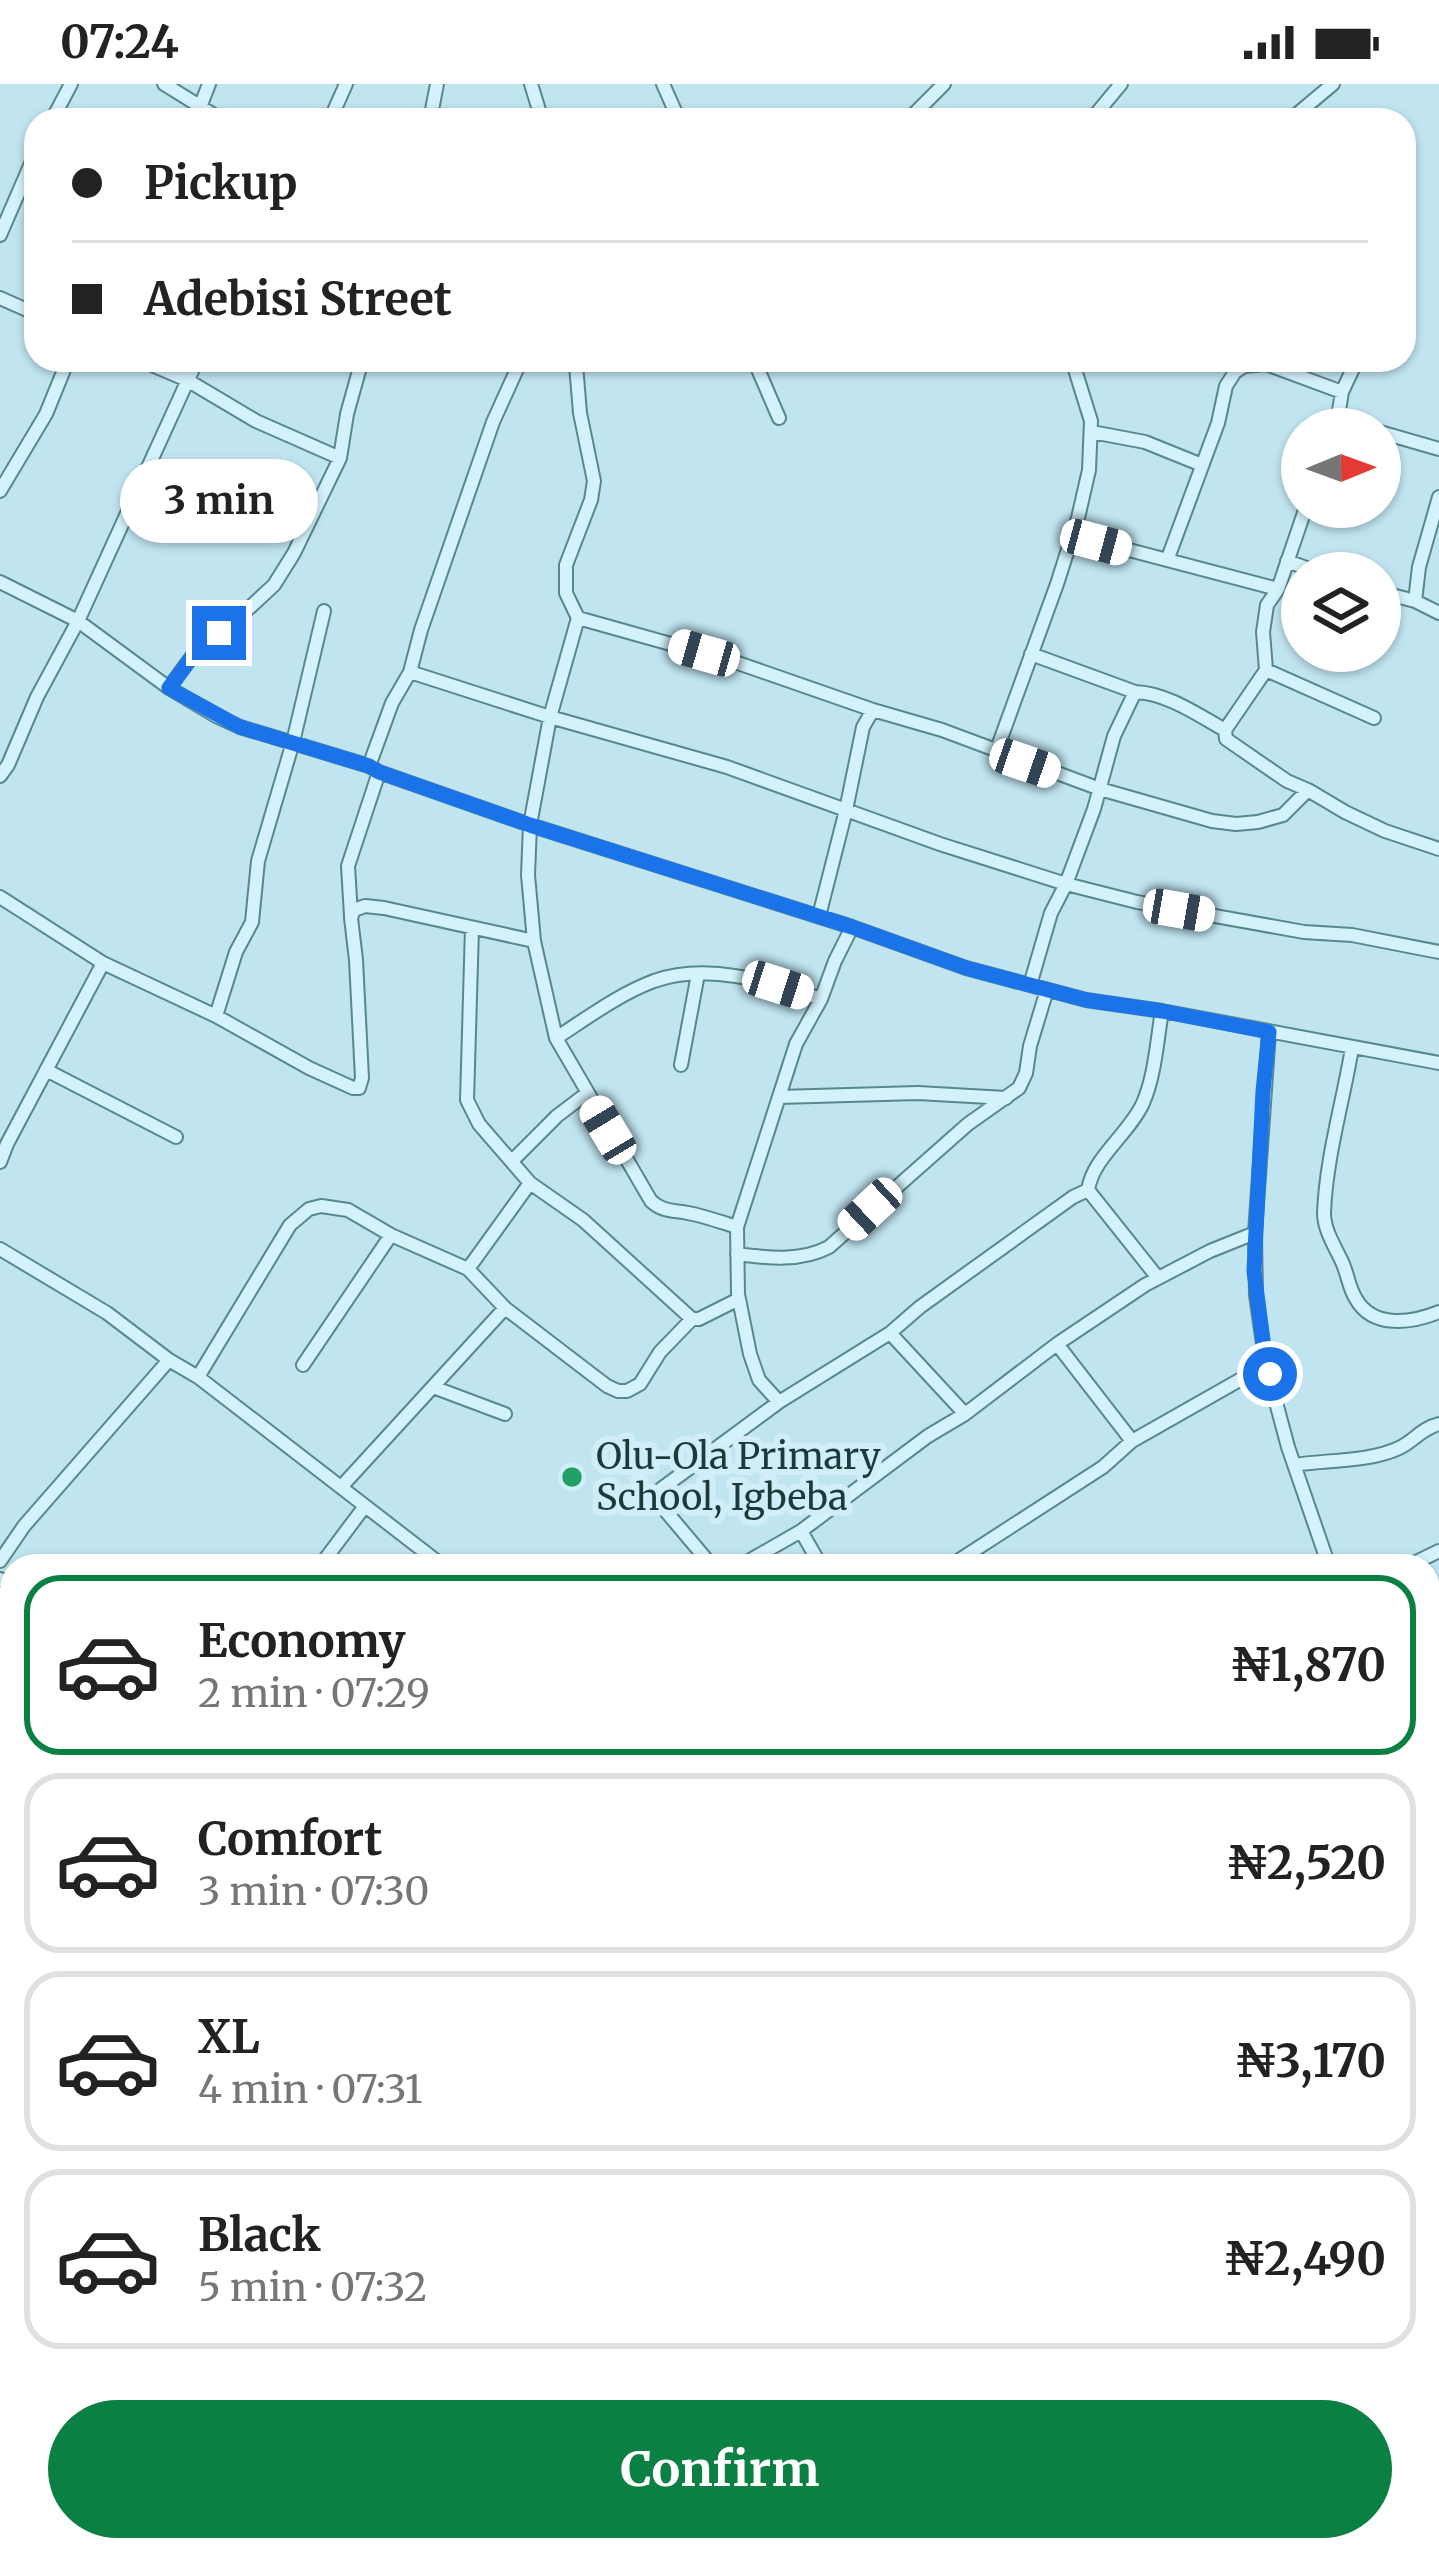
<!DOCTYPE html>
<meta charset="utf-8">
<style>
:root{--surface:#fff;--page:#f6f6f6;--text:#222;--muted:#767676;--line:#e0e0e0;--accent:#0b8043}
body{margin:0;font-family:Merriweather,serif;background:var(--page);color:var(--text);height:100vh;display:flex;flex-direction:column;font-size:45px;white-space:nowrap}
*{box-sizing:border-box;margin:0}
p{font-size:39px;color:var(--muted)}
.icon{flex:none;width:66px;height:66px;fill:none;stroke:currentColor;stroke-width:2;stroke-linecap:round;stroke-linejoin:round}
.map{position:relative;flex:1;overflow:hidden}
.details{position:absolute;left:0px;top:1470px;width:1440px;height:1008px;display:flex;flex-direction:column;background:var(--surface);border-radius:36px 36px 0 0;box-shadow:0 3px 9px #0004}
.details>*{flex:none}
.top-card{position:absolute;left:24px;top:24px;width:1392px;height:264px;border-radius:36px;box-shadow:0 3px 9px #0004;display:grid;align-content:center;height:264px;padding:0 48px;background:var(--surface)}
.needle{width:78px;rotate:89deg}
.buttons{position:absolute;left:1281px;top:324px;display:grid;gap:24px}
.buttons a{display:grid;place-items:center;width:120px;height:120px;border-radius:50%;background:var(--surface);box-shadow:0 3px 9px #0004;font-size:60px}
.end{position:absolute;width:54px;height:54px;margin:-27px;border:15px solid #1a73e8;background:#fff;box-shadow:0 0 0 6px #fff}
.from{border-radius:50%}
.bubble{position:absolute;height:84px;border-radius:42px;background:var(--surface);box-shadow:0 3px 9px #0004;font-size:39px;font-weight:700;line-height:84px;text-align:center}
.car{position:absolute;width:36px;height:72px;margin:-36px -18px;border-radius:15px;box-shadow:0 0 9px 3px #0007;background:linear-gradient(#fff 24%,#345 0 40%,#fff 0 76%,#345 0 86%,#fff 0)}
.top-card b{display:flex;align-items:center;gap:42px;height:114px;font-size:45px}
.top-card b+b{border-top:3px solid var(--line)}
.top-card i{width:30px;height:30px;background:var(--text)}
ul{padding:21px 0 0;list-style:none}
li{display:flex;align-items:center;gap:36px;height:180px;margin:0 24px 18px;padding:0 24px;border:6px solid var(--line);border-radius:36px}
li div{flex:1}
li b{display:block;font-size:45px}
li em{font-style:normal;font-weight:700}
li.current{border-color:var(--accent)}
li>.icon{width:108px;height:108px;stroke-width:1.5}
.primary-button{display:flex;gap:24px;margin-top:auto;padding:24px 48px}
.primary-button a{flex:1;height:138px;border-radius:72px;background:var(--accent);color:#fff;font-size:48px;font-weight:700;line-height:138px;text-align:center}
.status{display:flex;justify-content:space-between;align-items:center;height:84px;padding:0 60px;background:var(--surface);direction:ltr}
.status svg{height:33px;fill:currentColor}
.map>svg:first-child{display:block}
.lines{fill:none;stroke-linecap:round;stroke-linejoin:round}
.minor-casing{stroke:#57888c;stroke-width:16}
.minor{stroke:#d4f2fb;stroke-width:12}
.route{stroke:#1a73e8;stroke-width:15}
.poi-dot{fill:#22a066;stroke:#d1eef8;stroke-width:4.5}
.labels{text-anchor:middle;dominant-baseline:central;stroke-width:12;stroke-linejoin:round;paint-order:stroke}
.poi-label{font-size:36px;fill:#1c3a3b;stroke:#d1eef8;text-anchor:start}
</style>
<div class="status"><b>07:24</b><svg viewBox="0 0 49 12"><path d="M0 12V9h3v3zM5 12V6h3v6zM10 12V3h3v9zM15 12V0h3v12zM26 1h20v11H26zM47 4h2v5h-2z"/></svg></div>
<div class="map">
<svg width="1439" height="2478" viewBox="0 0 1439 2478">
<rect width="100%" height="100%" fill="#c0e5f1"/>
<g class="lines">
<g class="minor-casing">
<path id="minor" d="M164,0L222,36
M531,0L542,36
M663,0L679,36
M852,34L856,36
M52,36L71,0
M195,36L209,0
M330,36L346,0
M430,36L437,0
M908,36L944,0
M1091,36L1121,0
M1290,36L1333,0
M1404,127V151
M0,151L36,68
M0,214L36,230
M140,276L187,296L256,337L340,374
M550,276L576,281L610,276
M754,276L779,334
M576,281L580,329L594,397L591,416L566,481V509L578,534L550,633L530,741L528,791L534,857L556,954L651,1117C663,1128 673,1126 688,1129C704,1132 721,1138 737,1143
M1339,337L1370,345
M1336,345L1342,308L1357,276
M1092,348L1145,358L1202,381
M1380,348L1439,365
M0,407L46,330L68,276
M1072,451L1278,505
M1168,474L1218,339L1226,302L1235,288L1244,282L1266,280L1342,308
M1287,477L1320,489
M0,498L78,537L169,604L216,632L240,643L369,682L379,688L530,741L852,843L966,884L1086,916L1162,927L1439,979
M1380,508L1415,517L1439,529
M1415,517L1419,483L1439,413
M578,534L735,578L873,626L942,646L1100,705L1212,737L1236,740L1258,738L1283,731L1308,706
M1031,570L1135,608C1167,609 1198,631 1225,646L1226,655L1287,697L1308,706L1345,728L1385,747L1439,765
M1266,586L1374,634
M410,588L550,633L727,683L940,760L1066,800L1137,818L1304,848L1352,851L1439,868
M169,604L199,563L234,538L274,501L294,469L340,374L347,330L362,276
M1225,646L1266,586L1263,548L1267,521L1278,505L1306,423
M996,668L1057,500L1078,434L1089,386L1091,337L1072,276
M369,682L392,619L410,588L421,546L493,338L517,285L525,276
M0,692L8,681L37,613L78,537L197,276
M0,813L103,879L216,932L309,984L353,1004H359L362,994L356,876L351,834L354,826L365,822L384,824L534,857
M351,832L348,782L379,688
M819,832L846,726L863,643L873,626
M472,844L467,1016L479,1040L530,1099L583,1136L692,1235H699L739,1215
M1030,901L1051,829L1066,800L1094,725L1114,652L1135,608
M216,932L236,868L252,838L258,777L293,658L324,527
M1269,948L1255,1149L1256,1211L1266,1281L1288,1363L1329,1482
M556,954C587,934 619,910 654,897C709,878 768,898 821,915
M1352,964C1343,1018 1326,1074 1324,1129C1324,1147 1336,1164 1343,1180C1348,1192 1349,1204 1356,1215C1373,1245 1412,1239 1439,1228
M681,981L698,890
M46,986L176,1053
M779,1013L918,1009L1006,1014
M512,1077L557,1032L586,1010
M0,1078L7,1060L103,879
M1088,1106L1158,1194
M0,1165L107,1229L169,1276L198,1293L443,1482
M737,1170C767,1174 801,1178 829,1163L968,1040L1019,1004L1026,989L1030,962L1047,906
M468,1185L530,1099
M890,1249L965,1330
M1057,1260L1132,1357
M303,1281L391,1151
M198,1293L290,1141L309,1125L321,1122L348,1126L391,1151L468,1185L505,1224L607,1302L618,1307H627L640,1300L660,1268L692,1235
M433,1303L505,1330
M779,1318L759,1296L750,1270L738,1210L737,1143L796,960L821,915L835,877L852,843
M1294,1381C1325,1376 1370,1378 1399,1364C1414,1357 1422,1344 1439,1340
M342,1402L505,1224
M801,1447L821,1482
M0,1477L24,1442L169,1276
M320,1482L365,1422
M712,1482L664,1425L658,1412L661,1405L779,1318L890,1249L920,1223L1073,1113L1088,1106C1093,1073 1129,1050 1143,1019C1155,992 1157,956 1162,927
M740,1482L801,1447L928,1352L965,1330L1057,1260L1145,1201L1210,1167L1255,1149
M950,1482L1103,1383L1132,1357L1266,1281
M1408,1482L1439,1467
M0,1495L12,1501
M1428,1588L1439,1585
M1428,1743L1439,1740
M1428,2096L1439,2101
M0,2244L12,2240
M1428,2432L1439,2417
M88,2466L92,2478
M525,2466L529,2478
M1363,2466L1370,2478
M335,2473L353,2466
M130,2478L159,2466
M749,2478L787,2466
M1237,2478L1244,2466
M1399,2478L1405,2466"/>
</g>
<use href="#minor" class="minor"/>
</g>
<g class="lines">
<path class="route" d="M219,549L199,563L169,604L240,643L369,682L379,688L530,741L852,843L966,884L1086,916L1162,927L1269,948L1263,1007L1254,1187L1266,1281L1270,1290"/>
</g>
<circle class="poi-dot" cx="572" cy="1393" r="12"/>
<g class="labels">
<g class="poi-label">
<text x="596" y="1372">Olu-Ola Primary<tspan x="596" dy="41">School, Igbeba</tspan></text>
</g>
</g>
</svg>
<div class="buttons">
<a><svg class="needle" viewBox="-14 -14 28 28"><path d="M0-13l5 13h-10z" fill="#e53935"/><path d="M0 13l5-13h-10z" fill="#767676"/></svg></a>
<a><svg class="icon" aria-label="layers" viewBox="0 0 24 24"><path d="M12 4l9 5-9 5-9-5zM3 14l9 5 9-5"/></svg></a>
</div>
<i class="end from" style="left:1270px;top:1290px"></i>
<i class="end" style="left:219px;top:549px"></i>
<div class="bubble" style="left:120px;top:375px;width:198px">3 min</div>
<i class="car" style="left:1096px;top:458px;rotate:105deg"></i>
<i class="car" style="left:704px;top:569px;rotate:286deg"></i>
<i class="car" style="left:1025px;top:679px;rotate:109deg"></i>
<i class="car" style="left:1179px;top:826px;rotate:100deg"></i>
<i class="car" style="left:778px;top:901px;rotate:108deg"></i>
<i class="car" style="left:608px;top:1046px;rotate:329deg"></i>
<i class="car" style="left:870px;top:1125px;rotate:227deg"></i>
<div class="top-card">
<b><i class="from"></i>Pickup</b>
<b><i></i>Adebisi Street</b>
</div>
<section class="details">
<ul>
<li class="current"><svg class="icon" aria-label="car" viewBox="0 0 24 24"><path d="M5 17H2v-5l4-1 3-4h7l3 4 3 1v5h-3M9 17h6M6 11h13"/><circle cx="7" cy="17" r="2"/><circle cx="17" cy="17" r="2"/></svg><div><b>Economy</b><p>2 min · 07:29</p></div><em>₦1,870</em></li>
<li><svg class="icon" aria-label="car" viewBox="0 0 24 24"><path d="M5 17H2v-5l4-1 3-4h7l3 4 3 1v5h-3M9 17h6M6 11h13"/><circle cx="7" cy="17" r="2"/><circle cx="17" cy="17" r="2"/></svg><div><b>Comfort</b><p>3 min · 07:30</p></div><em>₦2,520</em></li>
<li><svg class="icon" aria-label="car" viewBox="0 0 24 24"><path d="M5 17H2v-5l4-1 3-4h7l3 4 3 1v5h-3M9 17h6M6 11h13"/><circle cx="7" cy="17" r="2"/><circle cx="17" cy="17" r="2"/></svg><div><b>XL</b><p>4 min · 07:31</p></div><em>₦3,170</em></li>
<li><svg class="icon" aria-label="car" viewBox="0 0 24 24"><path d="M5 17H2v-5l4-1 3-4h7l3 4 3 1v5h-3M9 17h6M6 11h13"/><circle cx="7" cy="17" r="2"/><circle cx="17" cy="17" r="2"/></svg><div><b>Black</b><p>5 min · 07:32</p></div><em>₦2,490</em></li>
</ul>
<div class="primary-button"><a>Confirm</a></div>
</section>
</div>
